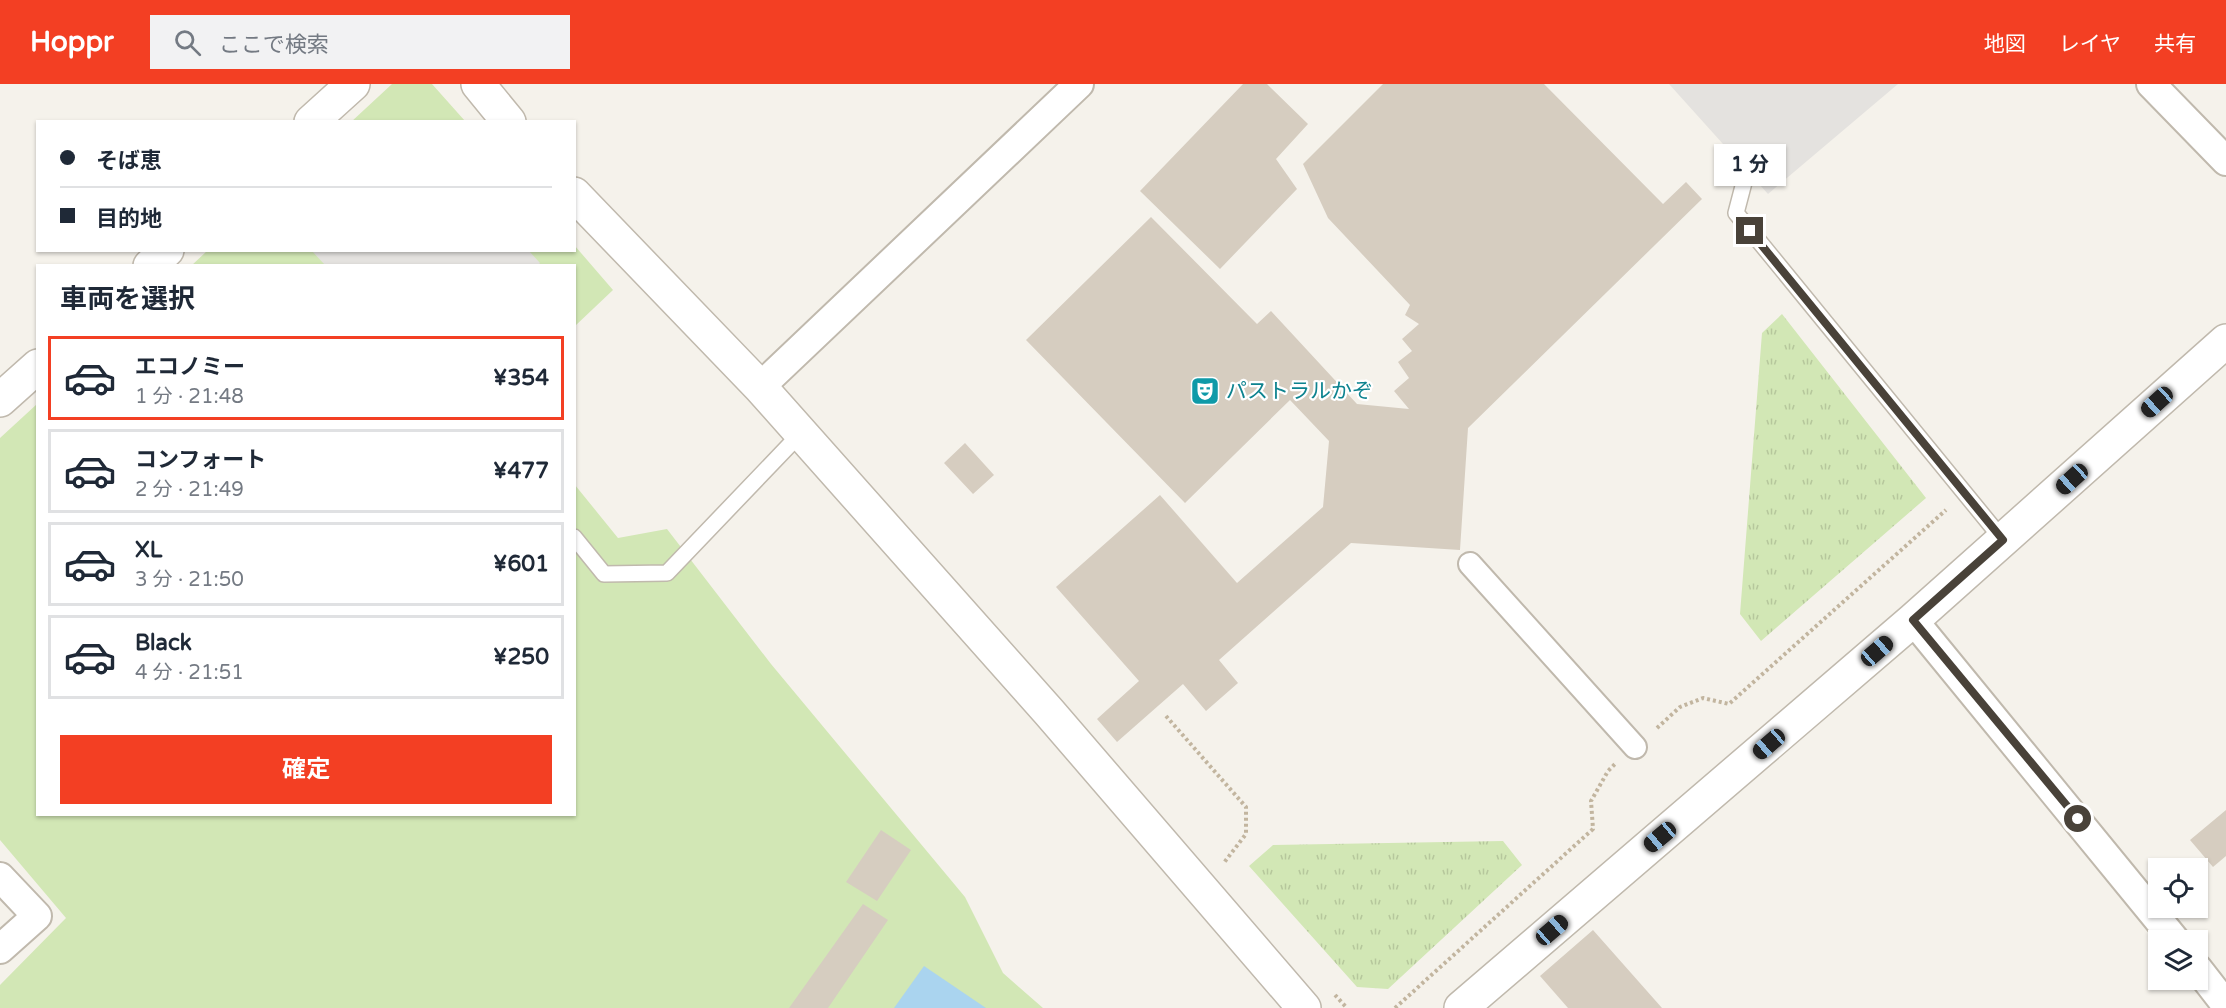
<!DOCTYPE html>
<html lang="ja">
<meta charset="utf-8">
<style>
:root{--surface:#fff;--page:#f2f2f3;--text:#1f2937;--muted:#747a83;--line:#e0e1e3;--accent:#f33f23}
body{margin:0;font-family:"Varela Round","Noto Sans JP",sans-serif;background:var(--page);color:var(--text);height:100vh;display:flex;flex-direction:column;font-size:22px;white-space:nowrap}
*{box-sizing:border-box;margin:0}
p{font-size:20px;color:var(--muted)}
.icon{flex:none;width:33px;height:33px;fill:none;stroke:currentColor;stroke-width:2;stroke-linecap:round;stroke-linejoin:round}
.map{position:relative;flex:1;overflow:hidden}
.side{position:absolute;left:36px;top:180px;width:540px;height:552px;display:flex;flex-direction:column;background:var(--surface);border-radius:0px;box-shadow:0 2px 4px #0004}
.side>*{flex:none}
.banner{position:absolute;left:36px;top:36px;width:540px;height:132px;border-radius:0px;box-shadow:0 2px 4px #0004;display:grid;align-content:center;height:132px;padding:0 24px;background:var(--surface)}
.controls{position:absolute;left:2148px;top:774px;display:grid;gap:12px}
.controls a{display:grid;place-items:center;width:60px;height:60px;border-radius:0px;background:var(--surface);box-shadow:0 2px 4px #0004;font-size:30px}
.end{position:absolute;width:27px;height:27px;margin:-14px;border:8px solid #494239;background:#fff;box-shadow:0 0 0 3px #fff}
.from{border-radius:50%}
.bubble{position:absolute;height:42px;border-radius:0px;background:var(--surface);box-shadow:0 2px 4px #0004;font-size:20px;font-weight:700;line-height:42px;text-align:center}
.car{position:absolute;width:18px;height:36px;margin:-18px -9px;border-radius:8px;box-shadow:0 0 4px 2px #0007;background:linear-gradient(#222 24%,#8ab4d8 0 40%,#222 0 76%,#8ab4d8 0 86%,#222 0)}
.banner b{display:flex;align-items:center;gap:21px;height:57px;font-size:22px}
.banner b+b{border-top:2px solid var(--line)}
.banner i{width:15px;height:15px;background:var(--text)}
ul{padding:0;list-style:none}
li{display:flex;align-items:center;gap:18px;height:84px;margin:0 12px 9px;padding:0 12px;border:3px solid var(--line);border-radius:0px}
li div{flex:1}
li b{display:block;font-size:22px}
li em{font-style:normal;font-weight:700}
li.current{border-color:var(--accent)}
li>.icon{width:54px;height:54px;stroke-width:1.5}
h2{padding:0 24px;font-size:27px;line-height:72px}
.cta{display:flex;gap:12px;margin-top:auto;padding:12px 24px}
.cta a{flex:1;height:69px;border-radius:0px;background:var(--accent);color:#fff;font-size:24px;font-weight:700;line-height:69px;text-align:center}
header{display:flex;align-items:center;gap:36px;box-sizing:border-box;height:84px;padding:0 30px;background:var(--accent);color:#fff}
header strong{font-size:28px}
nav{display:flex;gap:33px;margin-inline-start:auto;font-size:21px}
.search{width:420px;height:54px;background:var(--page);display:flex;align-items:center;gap:15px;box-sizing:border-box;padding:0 21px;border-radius:0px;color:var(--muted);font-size:22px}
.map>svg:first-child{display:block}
.grass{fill:url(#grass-tufts)}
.park{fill:#d2e7b5}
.parking{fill:#e4e2df}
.water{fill:#aad4ef}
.building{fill:#d6cdc0}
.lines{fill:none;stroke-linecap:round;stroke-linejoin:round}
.service-casing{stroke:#c0b9ad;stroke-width:18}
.pedestrian-casing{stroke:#c0b9ad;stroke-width:26}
.minor-casing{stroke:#c0b9ad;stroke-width:32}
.tertiary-casing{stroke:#c0b9ad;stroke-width:36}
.path{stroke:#c2b59f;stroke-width:4;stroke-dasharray:3 3;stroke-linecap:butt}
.service{stroke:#fff;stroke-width:15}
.pedestrian{stroke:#fff;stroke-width:22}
.minor{stroke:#fff;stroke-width:28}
.tertiary{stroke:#fff;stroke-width:33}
.route{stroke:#494239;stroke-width:8}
.labels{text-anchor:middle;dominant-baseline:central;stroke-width:4.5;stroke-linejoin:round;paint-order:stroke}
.culture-label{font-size:21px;fill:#0d838f;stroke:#fff;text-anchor:start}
</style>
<header>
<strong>Hoppr</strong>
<div class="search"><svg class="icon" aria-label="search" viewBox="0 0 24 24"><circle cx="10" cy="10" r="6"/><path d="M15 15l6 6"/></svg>ここで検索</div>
<nav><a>地図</a><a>レイヤ</a><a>共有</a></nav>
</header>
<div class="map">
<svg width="2226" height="924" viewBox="0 0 2226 924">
<defs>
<pattern id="grass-tufts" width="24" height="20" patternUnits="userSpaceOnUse" patternTransform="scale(1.5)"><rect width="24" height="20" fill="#d2e7b5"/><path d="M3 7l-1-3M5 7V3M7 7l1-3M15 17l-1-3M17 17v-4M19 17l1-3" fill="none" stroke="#b6c79c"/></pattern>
</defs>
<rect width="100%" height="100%" fill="#f5f2eb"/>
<path class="grass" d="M1782,230L1926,414L1761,557L1740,530L1762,249Z
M1503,757L1522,781L1388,905L1357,903L1249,782L1273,761Z"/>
<path class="park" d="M392,0H432L465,37L351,38Z
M575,162L613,206L575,242L574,182H191L208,166H574Z
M37,320L38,730H574L575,401L618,454L667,445L771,580L965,813L1003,889L1043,924H0V901L66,834L0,756V354Z"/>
<path class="parking" d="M1669,0H1898L1768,110Z
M312,167H529L540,179L538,182L325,181Z"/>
<path class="water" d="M924,882L986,924H894Z"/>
<path class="building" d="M1243,0H1267L1308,40L1276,75L1297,105L1220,185L1140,107Z
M1383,0H1544L1663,120L1686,98L1702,115L1468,344L1460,466L1351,459L1219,576L1238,599L1206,627L1183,600L1117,658L1097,635L1139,597L1056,503L1160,411L1237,499L1323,423L1329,357L1290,316L1185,419L1026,256L1151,133L1257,240L1271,227L1357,320L1409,325L1394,307L1409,294L1398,278L1412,267L1402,255L1419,240L1405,231L1410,221L1328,134L1303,80Z
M965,359L994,391L973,410L944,379Z
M2226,726V772L2213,783L2190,756Z
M881,746L911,766L877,817L846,798Z
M863,820L888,836L828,924H789Z
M1593,846L1662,924H1568L1540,892Z"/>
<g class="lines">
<g class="service-casing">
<path id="service" d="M1747,87L1736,129L2003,456
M574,453L604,490L667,489L801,349"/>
</g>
<g class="pedestrian-casing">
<path id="pedestrian" d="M1470,480L1635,663"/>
</g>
<g class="minor-casing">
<path id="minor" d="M2151,0L2226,77
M760,303L1079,0
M1913,536L2175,856
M0,793L37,832L0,865
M2198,885L2226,921"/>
</g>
<g class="tertiary-casing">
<path id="tertiary" d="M478,0L509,38
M311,38L353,0
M574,110L760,303L1049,628L1304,924
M150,182L167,166
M0,316L38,282
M1461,924L1913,536L2226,257"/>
</g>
<path class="path" d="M1166,632L1246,723V750L1223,780
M1657,644L1680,623L1703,614L1729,620L1946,426
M1335,911L1347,924
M1395,924L1593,745L1591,717L1608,687L1615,680"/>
<use href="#service" class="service"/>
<use href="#pedestrian" class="pedestrian"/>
<use href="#minor" class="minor"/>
<use href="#tertiary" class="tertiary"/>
</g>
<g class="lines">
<path class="route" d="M1750,147L2003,456L1913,536L2078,735"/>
</g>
<defs>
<g id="theatre-square" transform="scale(1.5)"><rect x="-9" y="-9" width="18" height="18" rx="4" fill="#0f9aa8" stroke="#fff"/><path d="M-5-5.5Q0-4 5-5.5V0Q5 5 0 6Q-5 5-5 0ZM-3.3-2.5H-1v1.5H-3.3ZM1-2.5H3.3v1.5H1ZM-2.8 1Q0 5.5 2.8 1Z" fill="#fff"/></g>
</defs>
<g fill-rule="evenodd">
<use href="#theatre-square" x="1205" y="307"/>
</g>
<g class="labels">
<g class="culture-label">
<text x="1226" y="307">パストラルかぞ</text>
</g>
</g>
</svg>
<div class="controls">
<a><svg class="icon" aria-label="locate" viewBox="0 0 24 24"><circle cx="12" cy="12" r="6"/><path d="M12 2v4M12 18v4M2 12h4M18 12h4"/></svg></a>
<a><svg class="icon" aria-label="layers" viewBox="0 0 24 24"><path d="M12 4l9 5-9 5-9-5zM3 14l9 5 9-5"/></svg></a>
</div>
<i class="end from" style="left:2078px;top:735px"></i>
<i class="end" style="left:1750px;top:147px"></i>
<div class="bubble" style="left:1714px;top:60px;width:72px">1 分</div>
<i class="car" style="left:2157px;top:318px;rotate:228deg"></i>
<i class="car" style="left:2072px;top:395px;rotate:228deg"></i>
<i class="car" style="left:1877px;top:567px;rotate:49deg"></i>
<i class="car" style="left:1769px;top:660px;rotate:229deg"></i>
<i class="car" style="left:1660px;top:753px;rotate:230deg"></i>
<i class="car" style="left:1552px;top:846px;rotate:49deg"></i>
<div class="banner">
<b><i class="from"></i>そば恵</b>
<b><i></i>目的地</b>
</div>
<section class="side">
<h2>車両を選択</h2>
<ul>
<li class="current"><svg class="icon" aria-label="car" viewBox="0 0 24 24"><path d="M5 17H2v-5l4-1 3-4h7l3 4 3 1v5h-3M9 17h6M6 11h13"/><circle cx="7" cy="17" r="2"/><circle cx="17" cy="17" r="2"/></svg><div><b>エコノミー</b><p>1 分 · 21:48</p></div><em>¥354</em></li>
<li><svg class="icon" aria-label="car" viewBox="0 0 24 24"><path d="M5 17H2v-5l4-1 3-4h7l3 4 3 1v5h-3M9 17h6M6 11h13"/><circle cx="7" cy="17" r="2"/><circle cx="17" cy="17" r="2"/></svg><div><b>コンフォート</b><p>2 分 · 21:49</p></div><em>¥477</em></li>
<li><svg class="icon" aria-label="car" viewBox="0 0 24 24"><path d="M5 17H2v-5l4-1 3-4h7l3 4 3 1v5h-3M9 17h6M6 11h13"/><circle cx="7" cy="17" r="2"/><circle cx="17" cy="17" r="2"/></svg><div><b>XL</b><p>3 分 · 21:50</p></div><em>¥601</em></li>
<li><svg class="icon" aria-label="car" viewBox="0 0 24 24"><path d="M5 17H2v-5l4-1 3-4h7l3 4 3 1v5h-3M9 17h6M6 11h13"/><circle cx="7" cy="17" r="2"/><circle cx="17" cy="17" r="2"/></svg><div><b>Black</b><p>4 分 · 21:51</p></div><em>¥250</em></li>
</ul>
<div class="cta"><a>確定</a></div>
</section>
</div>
